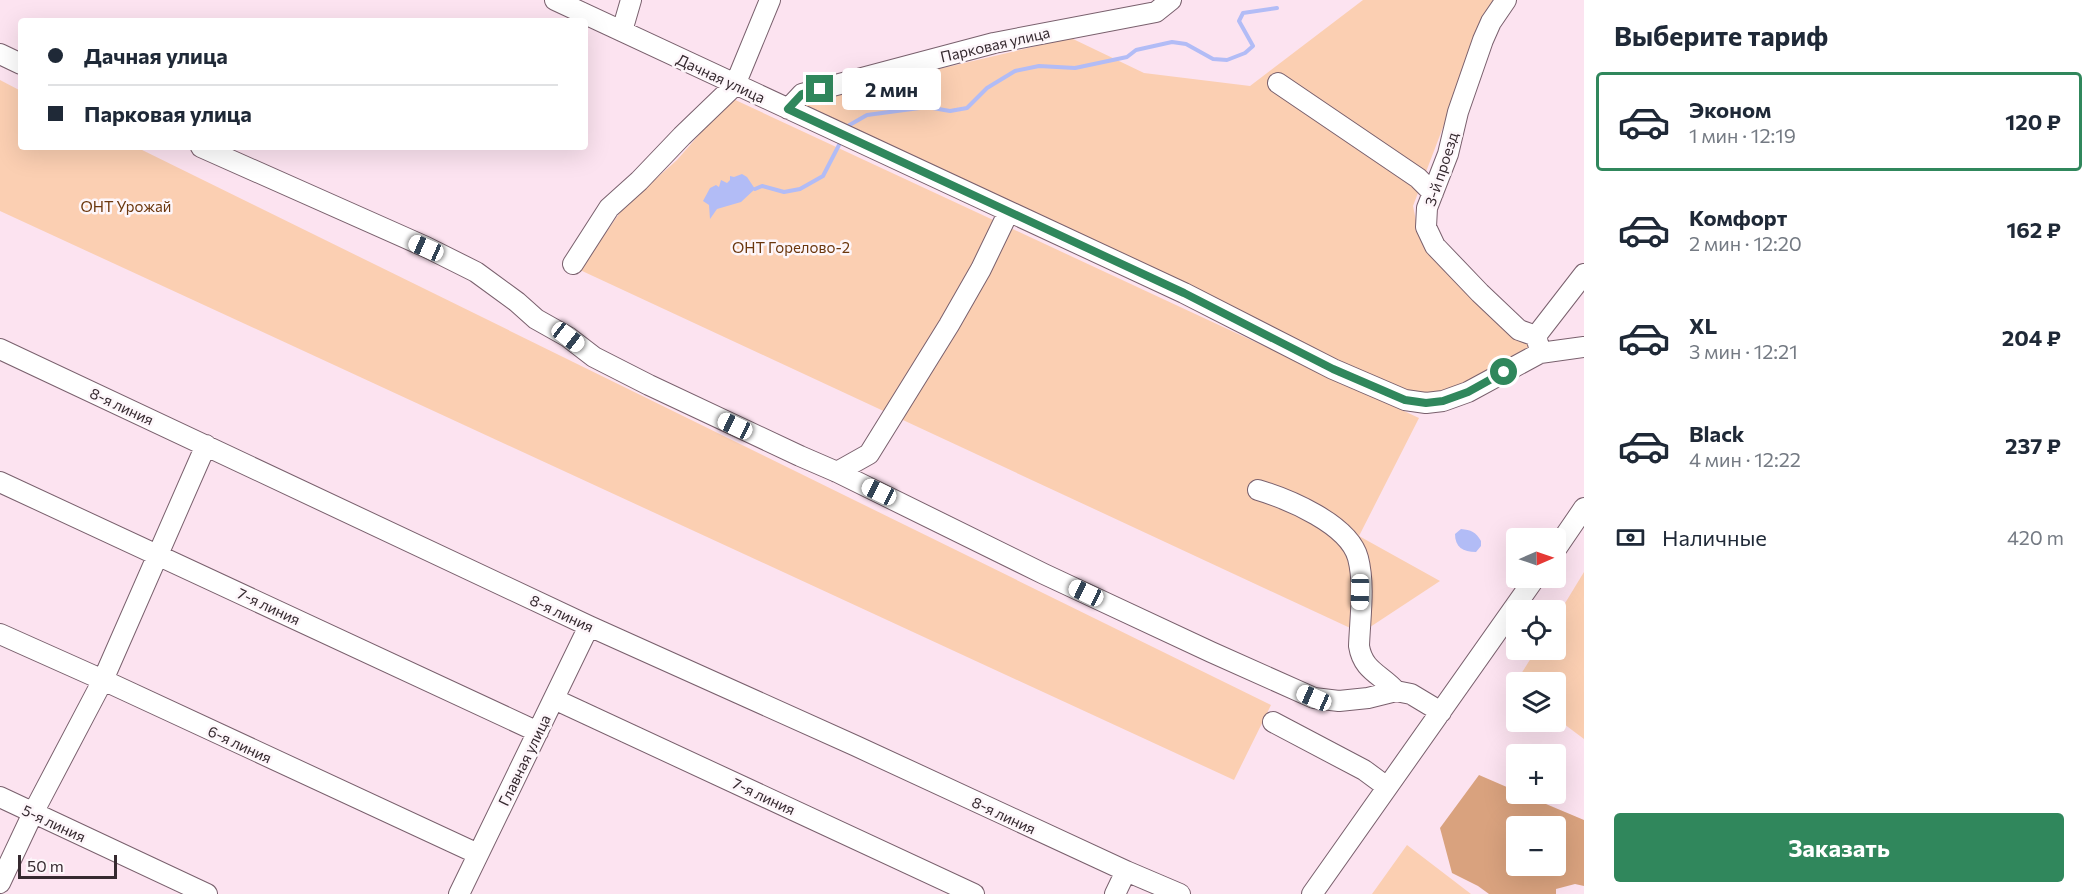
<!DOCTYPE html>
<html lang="ru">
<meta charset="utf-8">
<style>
:root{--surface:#fff;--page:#f2f2f3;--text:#1f2937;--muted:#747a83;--line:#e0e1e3;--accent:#30875c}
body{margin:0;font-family:Commissioner,sans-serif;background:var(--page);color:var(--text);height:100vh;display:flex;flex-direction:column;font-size:22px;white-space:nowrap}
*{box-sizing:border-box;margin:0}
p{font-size:20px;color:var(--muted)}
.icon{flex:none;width:33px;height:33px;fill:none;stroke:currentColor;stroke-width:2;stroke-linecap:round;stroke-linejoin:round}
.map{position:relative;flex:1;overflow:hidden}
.side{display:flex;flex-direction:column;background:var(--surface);width:510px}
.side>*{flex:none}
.top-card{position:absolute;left:18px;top:18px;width:570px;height:132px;border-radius:6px;box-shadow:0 6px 24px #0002;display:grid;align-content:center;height:132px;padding:0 30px;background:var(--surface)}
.needle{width:39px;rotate:88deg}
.buttons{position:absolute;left:1506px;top:528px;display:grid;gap:12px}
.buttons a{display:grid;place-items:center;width:60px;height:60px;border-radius:6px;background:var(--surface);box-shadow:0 6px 24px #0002;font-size:30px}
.scale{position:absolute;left:18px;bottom:15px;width:99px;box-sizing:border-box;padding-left:6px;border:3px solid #35292f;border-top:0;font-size:16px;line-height:21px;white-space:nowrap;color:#35292f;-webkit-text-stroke:4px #fdf6fa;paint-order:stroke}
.end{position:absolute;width:27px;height:27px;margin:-14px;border:8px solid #30875c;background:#fff;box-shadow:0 0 0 3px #fff}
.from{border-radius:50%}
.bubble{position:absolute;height:42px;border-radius:6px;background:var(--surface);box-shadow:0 6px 24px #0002;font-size:20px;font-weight:700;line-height:42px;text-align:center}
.car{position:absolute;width:18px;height:36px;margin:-18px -9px;border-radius:8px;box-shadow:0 0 4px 2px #0007;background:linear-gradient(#fff 24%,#345 0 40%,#fff 0 76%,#345 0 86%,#fff 0)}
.top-card b{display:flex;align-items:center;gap:21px;height:57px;font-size:22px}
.top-card b+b{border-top:2px solid var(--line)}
.top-card i{width:15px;height:15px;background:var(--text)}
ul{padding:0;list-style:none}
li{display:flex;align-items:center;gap:18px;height:99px;margin:0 12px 9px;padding:0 18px;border:3px solid transparent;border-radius:6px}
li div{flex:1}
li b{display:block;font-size:22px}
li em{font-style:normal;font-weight:700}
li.selected{border-color:var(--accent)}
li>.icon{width:54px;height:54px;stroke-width:1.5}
h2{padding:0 30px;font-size:27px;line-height:72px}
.pay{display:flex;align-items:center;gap:15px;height:66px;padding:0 30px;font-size:22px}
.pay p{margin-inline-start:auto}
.action{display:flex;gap:12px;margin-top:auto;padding:12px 30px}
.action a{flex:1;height:69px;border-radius:6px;background:var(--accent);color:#fff;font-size:24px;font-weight:700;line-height:69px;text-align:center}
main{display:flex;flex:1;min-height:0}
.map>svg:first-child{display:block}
.green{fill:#fbcfb2}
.forest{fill:#d9a27e;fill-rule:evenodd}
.water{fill:#b2bcf6}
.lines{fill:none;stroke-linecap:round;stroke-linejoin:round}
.stream{stroke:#b2bcf6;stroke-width:4}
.minor-casing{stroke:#79606d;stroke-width:22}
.minor{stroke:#fff;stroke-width:20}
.route{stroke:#30875c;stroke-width:8}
.labels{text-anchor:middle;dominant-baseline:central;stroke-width:5;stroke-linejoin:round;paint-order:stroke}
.street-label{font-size:15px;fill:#35292f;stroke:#fdf6fa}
.park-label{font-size:15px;fill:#6b370d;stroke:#fdf6fa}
</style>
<main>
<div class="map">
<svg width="1584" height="894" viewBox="0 0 1584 894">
<rect width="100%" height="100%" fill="#fce3f0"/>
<path class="green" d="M1363,0H1496L1485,17L1413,206L1419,235L1446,273L1532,348L1464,386L1427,395L1398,389L1180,284L798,108L810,99L1071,38L1144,73L1250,86Z
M0,80L21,91V147H136L1271,705L1234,780L0,211Z
M731,98L1419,418L1359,536L1440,581L1361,633L580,270L623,208L677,160Z
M1584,572V739L1556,718V682H1516V689L1513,687L1536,650H1556V618Z
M1407,845L1471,894H1372Z"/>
<path class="forest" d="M1479,775L1516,791V794H1522L1584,820V886L1575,884L1556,889V894H1489L1478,886L1452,873L1440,828ZM1516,826H1556V866H1516Z"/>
<path class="water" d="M742,174L747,177L755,189L741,202L717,209L710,219L709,205L703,201L710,188L716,185L719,187L721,180L727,183L730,180V176L734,177Z
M1461,529C1471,530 1476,532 1481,541V546L1476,552C1463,552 1455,547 1455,534Z"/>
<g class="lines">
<path class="stream" d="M846,127L867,115L927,107L950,111L967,108L987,88L1015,71L1039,66L1075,68L1127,57L1136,50L1172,42L1186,44L1213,59L1227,60L1245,53L1253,46L1239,21L1243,13L1277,8
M755,189L762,186L784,192L800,189L823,176L839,145"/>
<g class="minor-casing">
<path id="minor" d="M555,0L1184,293L1333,369L1405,400L1426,403L1443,401L1468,392L1540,353L1584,347
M1506,0L1491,22L1483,40L1458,112L1448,154L1427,208L1426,227L1435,246L1480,293L1519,330L1536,336
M622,31L631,0
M0,54L21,64
M1278,83L1418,178L1433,193
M788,109L802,94L994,43L1156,12L1171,0
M201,147L426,247L476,272L517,302L536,319L568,337L594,357L649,385L800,456L837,472L1044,574L1211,652L1314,698L1339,701L1368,698L1396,691L1411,694L1441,712
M573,264L609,208L639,181L682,136L735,85L770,0
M1539,347L1536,336L1584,274
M0,349L589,626L856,746L1126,871L1115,894
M837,472L869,454L949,325L981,269L1008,213
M0,482L538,732
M1258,490C1288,499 1349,524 1358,558C1365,585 1360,618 1359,646C1363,671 1381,674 1396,691
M1556,549L1584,508
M0,634L103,680L478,854
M554,699L974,894
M1273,722L1364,770L1387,787
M0,797L207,894
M1126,871L1180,894
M0,883L33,813L103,680L206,445
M459,894L589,626
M1312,894L1535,578"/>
</g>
<use href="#minor" class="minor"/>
</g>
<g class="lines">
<path class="route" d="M820,89L802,94L788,109L1184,293L1333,369L1405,400L1426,403L1443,401L1468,392L1504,372"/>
</g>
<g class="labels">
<g class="street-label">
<text transform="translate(995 44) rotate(-13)">Парковая улица</text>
<text transform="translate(721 78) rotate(25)">Дачная улица</text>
<text transform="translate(1441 169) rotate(-72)">3-й проезд</text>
<text transform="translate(122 406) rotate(25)">8-я линия</text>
<text transform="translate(269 606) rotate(25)">7-я линия</text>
<text transform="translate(562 613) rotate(25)">8-я линия</text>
<text transform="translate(240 744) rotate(25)">6-я линия</text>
<text transform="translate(524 760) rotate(-64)">Главная улица</text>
<text transform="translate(764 796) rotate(25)">7-я линия</text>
<text transform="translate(1004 815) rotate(25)">8-я линия</text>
<text transform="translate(54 823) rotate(25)">5-я линия</text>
</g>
<g class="park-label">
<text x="126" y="206">ОНТ Урожай</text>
<text x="791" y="247">ОНТ Горелово-2</text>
</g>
</g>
</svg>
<div class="buttons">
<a><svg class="needle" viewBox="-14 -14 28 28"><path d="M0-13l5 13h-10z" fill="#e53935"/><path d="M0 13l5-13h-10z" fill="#747a83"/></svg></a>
<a><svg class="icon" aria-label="locate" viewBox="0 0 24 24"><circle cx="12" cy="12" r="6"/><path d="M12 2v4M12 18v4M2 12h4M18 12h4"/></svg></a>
<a><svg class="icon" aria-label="layers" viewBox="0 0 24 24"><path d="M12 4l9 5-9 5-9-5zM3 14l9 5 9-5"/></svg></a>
<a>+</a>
<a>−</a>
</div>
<div class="scale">50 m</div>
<i class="end from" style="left:1504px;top:372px"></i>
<i class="end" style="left:820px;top:89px"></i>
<div class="bubble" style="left:842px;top:68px;width:99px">2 мин</div>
<i class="car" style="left:426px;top:248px;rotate:294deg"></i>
<i class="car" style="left:568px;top:337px;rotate:128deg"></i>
<i class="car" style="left:735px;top:426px;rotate:295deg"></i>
<i class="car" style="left:879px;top:492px;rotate:296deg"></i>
<i class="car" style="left:1360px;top:592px;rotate:181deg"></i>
<i class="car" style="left:1086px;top:593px;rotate:295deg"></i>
<i class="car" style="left:1314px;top:698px;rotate:294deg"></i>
<div class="top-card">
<b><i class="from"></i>Дачная улица</b>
<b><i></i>Парковая улица</b>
</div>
</div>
<section class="side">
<h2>Выберите тариф</h2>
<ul>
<li class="selected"><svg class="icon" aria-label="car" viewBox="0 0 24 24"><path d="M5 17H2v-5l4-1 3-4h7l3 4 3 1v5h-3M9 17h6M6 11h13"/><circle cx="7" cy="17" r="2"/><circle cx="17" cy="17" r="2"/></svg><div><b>Эконом</b><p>1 мин · 12:19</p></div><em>120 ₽</em></li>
<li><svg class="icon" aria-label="car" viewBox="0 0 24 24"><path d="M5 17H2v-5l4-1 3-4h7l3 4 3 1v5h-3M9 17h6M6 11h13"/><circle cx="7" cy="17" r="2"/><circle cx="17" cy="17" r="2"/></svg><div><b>Комфорт</b><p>2 мин · 12:20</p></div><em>162 ₽</em></li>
<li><svg class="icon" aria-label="car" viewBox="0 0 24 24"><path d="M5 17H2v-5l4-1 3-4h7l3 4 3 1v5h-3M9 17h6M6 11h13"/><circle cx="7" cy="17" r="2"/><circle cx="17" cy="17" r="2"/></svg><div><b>XL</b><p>3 мин · 12:21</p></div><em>204 ₽</em></li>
<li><svg class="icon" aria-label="car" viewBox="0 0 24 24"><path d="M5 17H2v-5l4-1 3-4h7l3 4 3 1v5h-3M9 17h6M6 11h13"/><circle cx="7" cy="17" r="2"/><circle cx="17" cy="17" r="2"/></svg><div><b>Black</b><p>4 мин · 12:22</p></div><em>237 ₽</em></li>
</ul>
<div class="pay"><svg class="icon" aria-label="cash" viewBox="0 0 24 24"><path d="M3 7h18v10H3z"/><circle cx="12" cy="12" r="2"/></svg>Наличные<p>420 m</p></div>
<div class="action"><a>Заказать</a></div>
</section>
</main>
